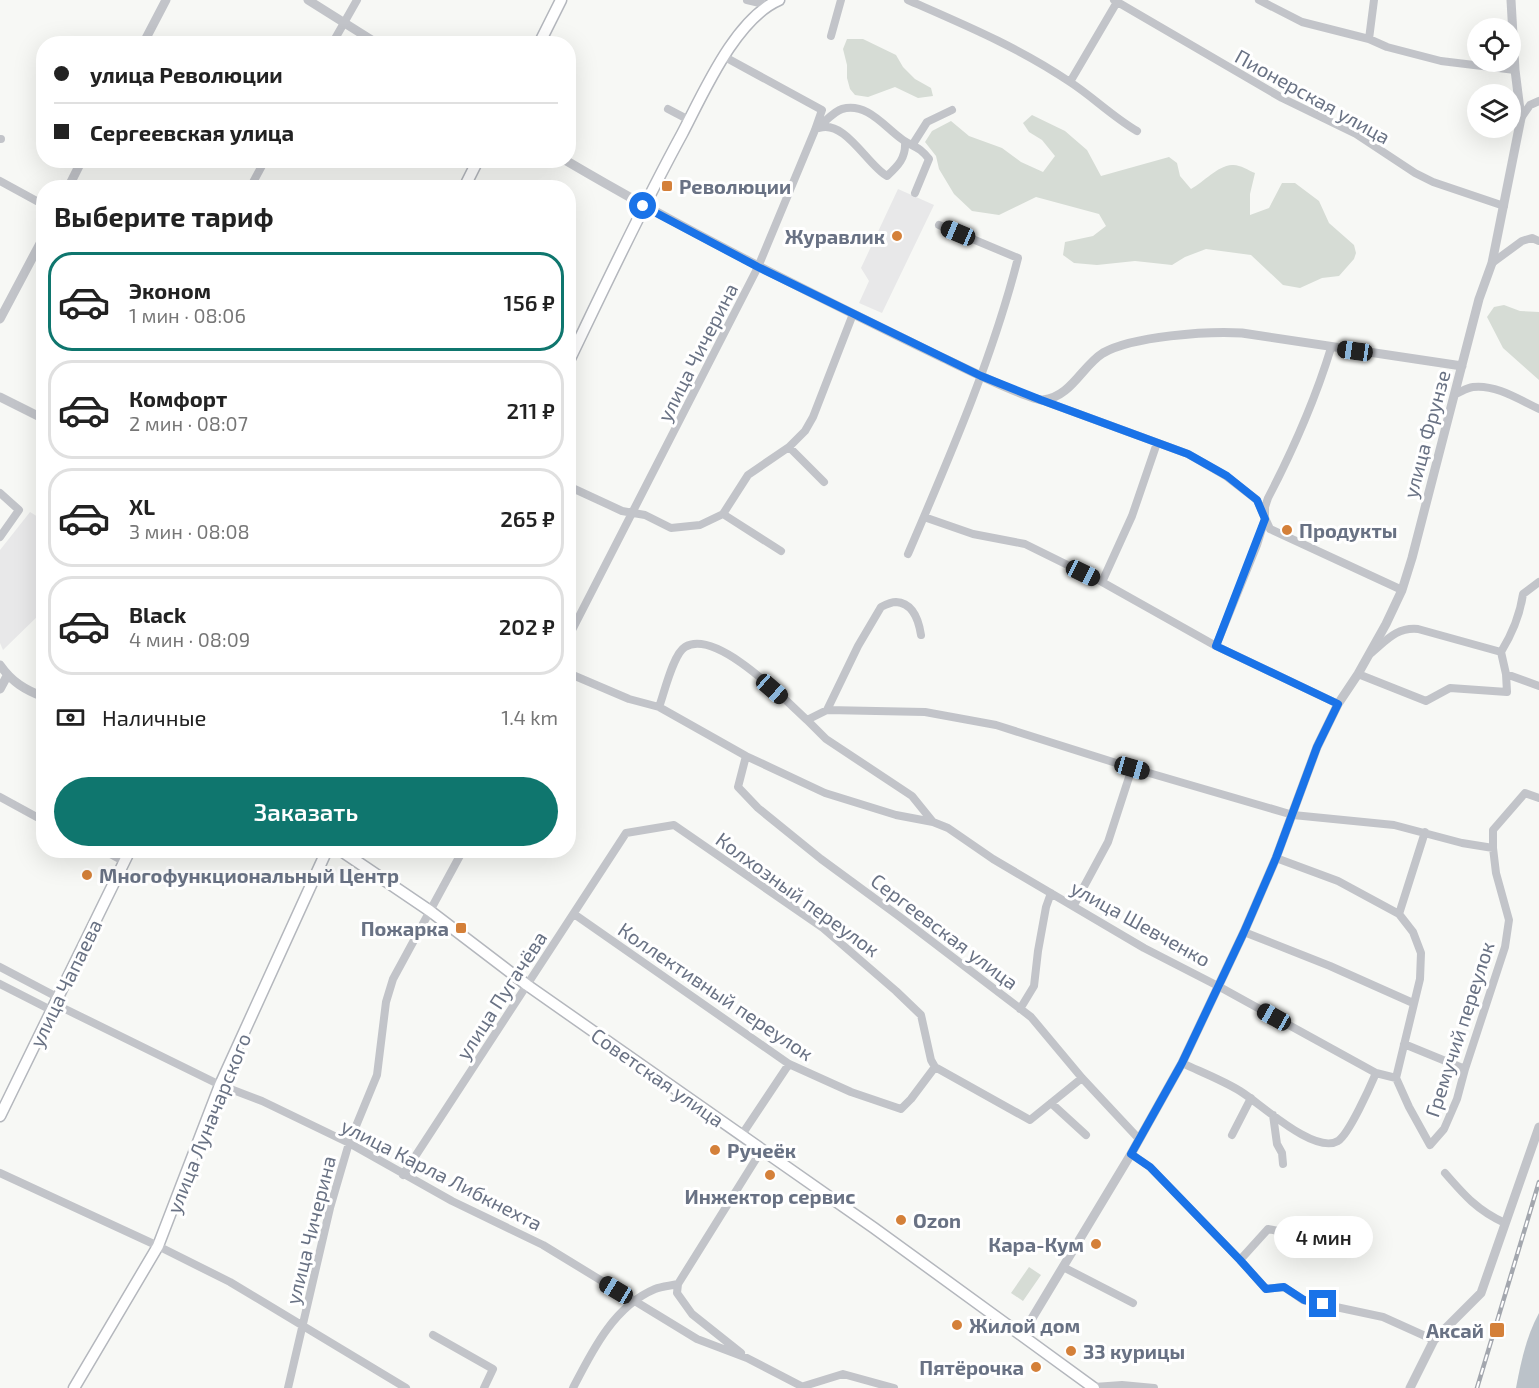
<!DOCTYPE html>
<html lang="ru">
<meta charset="utf-8">
<style>
:root{--surface:#fff;--page:#f6f6f6;--text:#222;--muted:#767676;--line:#e0e0e0;--accent:#0f766e}
body{margin:0;font-family:"Exo 2",sans-serif;background:var(--page);color:var(--text);height:100vh;display:flex;flex-direction:column;font-size:22px;white-space:nowrap}
*{box-sizing:border-box;margin:0}
p{font-size:20px;color:var(--muted)}
.icon{flex:none;width:33px;height:33px;fill:none;stroke:currentColor;stroke-width:2;stroke-linecap:round;stroke-linejoin:round}
.map{position:relative;flex:1;overflow:hidden}
.sheet{position:absolute;left:36px;top:180px;width:540px;height:678px;display:flex;flex-direction:column;background:var(--surface);border-radius:24px;box-shadow:0 6px 24px #0002}
.sheet>*{flex:none}
.guide{position:absolute;left:36px;top:36px;width:540px;height:132px;border-radius:24px;box-shadow:0 6px 24px #0002;display:grid;align-content:center;height:132px;padding:0 18px;background:var(--surface)}
.controls{position:absolute;left:1467px;top:18px;display:grid;gap:12px}
.controls a{display:grid;place-items:center;width:54px;height:54px;border-radius:50%;background:var(--surface);box-shadow:0 6px 24px #0002;font-size:30px}
.end{position:absolute;width:27px;height:27px;margin:-14px;border:8px solid #1a73e8;background:#fff;box-shadow:0 0 0 3px #fff}
.from{border-radius:50%}
.bubble{position:absolute;height:42px;border-radius:21px;background:var(--surface);box-shadow:0 6px 24px #0002;font-size:20px;font-weight:600;line-height:42px;text-align:center}
.car{position:absolute;width:18px;height:36px;margin:-18px -9px;border-radius:8px;box-shadow:0 0 4px 2px #0007;background:linear-gradient(#222 24%,#8ab4d8 0 40%,#222 0 76%,#8ab4d8 0 86%,#222 0)}
.guide b{display:flex;align-items:center;gap:21px;height:57px;font-size:22px}
.guide b+b{border-top:2px solid var(--line)}
.guide i{width:15px;height:15px;background:var(--text)}
ul{padding:0;list-style:none}
li{display:flex;align-items:center;gap:18px;height:99px;margin:0 12px 9px;padding:0 6px;border:3px solid var(--line);border-radius:24px}
li div{flex:1}
li b{display:block;font-size:22px}
li em{font-style:normal;font-weight:600}
li.selected{border-color:var(--accent)}
li>.icon{width:54px;height:54px;stroke-width:1.5}
h2{padding:0 18px;font-size:27px;line-height:72px}
.pay{display:flex;align-items:center;gap:15px;height:66px;padding:0 18px;font-size:22px}
.pay p{margin-inline-start:auto}
.button{display:flex;gap:12px;margin-top:auto;padding:12px 18px}
.button a{flex:1;height:69px;border-radius:36px;background:var(--accent);color:#fff;font-size:24px;font-weight:600;line-height:69px;text-align:center}
.map>svg:first-child{display:block}
.built{fill:#e8e8e9}
.green{fill:#d6dcd5}
.water{fill:#bbc2c9}
.lines{fill:none;stroke-linecap:round;stroke-linejoin:round}
.secondary-casing{stroke:#b4b7bd;stroke-width:13}
.minor{stroke:#c2c4c9;stroke-width:8}
.tertiary{stroke:#c2c4c9;stroke-width:9}
.secondary{stroke:#fff;stroke-width:10}
.rail-casing{stroke:#a3a7ae;stroke-width:4.5}
.rail{stroke:#fff;stroke-width:2;stroke-dasharray:7;stroke-linecap:butt}
.route{stroke:#1a73e8;stroke-width:8}
.poi-dot{fill:#d48039;stroke:#fff;stroke-width:2}
.labels{text-anchor:middle;dominant-baseline:central;stroke-width:6;stroke-linejoin:round;paint-order:stroke}
.street-label{font-size:20px;fill:#697284;stroke:#fff}
.poi-label{font-size:20px;font-weight:bold;fill:#697284;stroke:#fff;text-anchor:start}
</style>
<div class="map">
<svg width="1539" height="1388" viewBox="0 0 1539 1388">
<rect width="100%" height="100%" fill="#f7f8f5"/>
<path class="built" d="M898,189L934,205L882,313L859,303L869,281L861,268Z
M30,512L43,520V611L3,650L0,643V550Z"/>
<path class="green" d="M847,39H863L896,55L903,67L915,79L931,88L933,96L918,98L895,87L868,97L855,95L850,89L847,78V65L843,49Z
M1032,115L1065,131L1087,150L1101,176L1169,157L1177,163L1180,176L1191,189C1204,182 1217,166 1232,165C1239,164 1248,170 1255,173L1250,194V215L1269,208L1282,183H1295L1319,201L1329,223L1354,245L1356,253L1354,259L1339,276L1322,278L1300,288L1283,285L1251,255L1206,249L1185,257L1172,265L1135,261L1097,265L1074,263L1063,255L1065,242L1093,236L1106,226L1099,214L1036,197L999,215L972,211L954,194L939,169L936,156L925,142L932,131L951,121L969,136L1002,148L1021,162L1043,172L1055,156L1042,140L1029,132L1023,123Z
M1504,305L1520,311L1539,312V380L1503,348L1487,317L1494,307Z
M1029,1267L1041,1275L1023,1301L1011,1293Z"/>
<path class="water" d="M1539,1313V1388H1516C1521,1362 1526,1337 1539,1313Z"/>
<g class="lines">
<g class="secondary-casing">
<path id="secondary" d="M539,44L561,0
M464,188L478,160
M568,363C605,286 641,209 682,134C703,94 735,19 779,0
M340,850L430,911L527,985L874,1228L1094,1388
M0,1116L130,850
M74,1388L158,1246L220,1085L327,850"/>
</g>
<path class="minor" d="M747,0L767,5
M908,0C965,25 1018,47 1070,82C1093,97 1113,117 1137,131
M1114,0L1282,98L1356,134L1415,173L1433,182L1504,206
M1259,0L1302,22L1369,39L1387,47L1441,61L1515,70
M831,36L841,0
M1369,39L1374,0
M332,44L357,0
M1070,82L1117,2
M668,109L689,120
M1521,118L1530,105L1539,101
M819,128C845,119 868,166 887,176C898,166 906,158 905,142
M816,129C824,123 834,111 842,109C868,102 885,128 903,140C915,148 919,146 929,159L915,193
M0,139H1
M913,144L927,122L952,110
M0,181L44,205
M250,188L265,160
M1492,263L1522,241L1532,238L1539,241
M1455,394C1461,392 1466,388 1473,387C1495,384 1520,400 1539,409
M1041,400L1188,454L1226,476L1257,500L1270,529L1402,590
M789,447L824,482
M568,486L622,511L645,515L671,528L700,525L723,514L748,475L789,447L805,431L813,417L853,314
M0,493L19,510L0,537
M723,514L781,551
M924,517L973,534L1025,544L1102,582L1216,646L1338,704
M908,554C949,458 992,360 1018,258L939,225
M1102,582L1132,516L1157,443
M568,638L758,267L815,130L822,110L723,56
M1216,646L1257,545L1265,519V507L1268,498C1293,450 1315,400 1331,348
M1501,652C1512,634 1520,615 1523,594L1539,582
M1501,652L1506,674
M1370,654C1386,641 1396,627 1418,629L1501,652
M568,673L629,699L659,707L746,756L825,793L896,815L933,822L948,828L993,859L1144,948L1218,986L1376,1073L1396,1078L1409,1107L1430,1145L1444,1129L1457,1099L1465,1069L1505,947L1509,920L1496,873L1493,848
M1358,674L1426,701L1450,688L1507,692L1506,674L1539,686
M659,707C664,694 673,654 685,647C716,628 784,699 807,720L827,710L925,712L996,725L1132,768L1293,815L1394,825L1462,843L1493,848V830L1525,793L1539,798
M827,710L858,646L881,607C885,605 892,602 896,602C914,603 919,622 921,635
M807,720L826,739L912,796L933,822
M746,756L738,787L758,808L821,859L900,917L1031,1017L1082,1078L1139,1139
M0,797L44,821
M103,850L125,862
M1276,858L1338,881L1399,914L1413,932L1421,953L1420,979L1396,1078
M1074,905L1108,842L1132,768
M574,914L789,1064L851,1092L901,1109L911,1099L935,1067L1030,1120L1082,1078
M1399,914L1425,832
M1244,932L1330,966L1413,1003
M0,967L57,997V1000
M0,984L51,1010L54,1007
M57,1005L220,1085L262,1101L349,1143L452,1201L543,1245L697,1339L747,1358L805,1388
M1020,1009L1034,986L1038,951L1046,907L1051,893
M1404,1044L1465,1069
M1182,1063C1201,1072 1222,1080 1240,1091C1260,1103 1314,1155 1338,1141C1349,1134 1370,1087 1376,1073
M1051,1103L1086,1135
M1273,1115L1277,1144L1282,1153L1283,1164
M1232,1135L1251,1098
M741,1136L789,1064
M1131,1154L1150,1167L1240,1260L1266,1289L1284,1287L1303,1300L1383,1317L1434,1340
M0,1173L158,1246L230,1282L406,1388
M1445,1173C1464,1195 1478,1211 1505,1223
M403,1175L626,833L674,825L823,928L896,991L921,1015L931,1060L935,1067
M1240,1260L1268,1229L1335,1242
M1063,1267L1133,1303
M678,1284L677,1293L692,1314L741,1353
M433,1335L493,1369L484,1388
M804,1386L843,1374L894,1388
M1094,1387L1122,1385L1154,1388
M288,1388L330,1208L349,1143L377,1075L386,1002L393,979L463,850
M573,1388C592,1351 614,1306 655,1289C662,1286 670,1286 678,1284L761,1151"/>
<path class="tertiary" d="M308,0L378,44
M143,44L166,0
M565,160C687,232 812,294 939,356C956,364 1030,401 1043,400C1071,397 1082,366 1103,353C1133,336 1207,331 1242,333L1462,366
M68,188L82,160
M0,319L44,236
M0,397L44,419
M0,665C12,682 25,690 44,697
M0,689L7,676
M1022,1335L1131,1154L1182,1063L1244,932L1276,858L1317,747L1338,704L1358,674L1386,624L1402,590L1412,558L1479,299L1492,263L1521,118L1515,70L1511,0
M1410,1388L1434,1340L1481,1293L1539,1127"/>
<use href="#secondary" class="secondary"/>
<g class="rail-casing">
<path id="rail" d="M1477,1388L1539,1182"/>
</g>
<use href="#rail" class="rail"/>
</g>
<g class="lines">
<path class="route" d="M643,206L758,267L981,376L1041,400L1188,454L1227,476L1257,500L1265,519L1216,646L1338,704L1317,747L1276,858L1244,932L1182,1063L1131,1154L1150,1167L1240,1260L1266,1289L1284,1287L1304,1300L1323,1304"/>
</g>
<g class="poi-dot">
<rect x="661" y="180" width="12" height="12" rx="3"/>
<circle cx="897" cy="236" r="6"/>
<circle cx="1287" cy="530" r="6"/>
<circle cx="87" cy="875" r="6"/>
<rect x="455" y="922" width="12" height="12" rx="3"/>
<circle cx="715" cy="1150" r="6"/>
<circle cx="770" cy="1175" r="6"/>
<circle cx="901" cy="1220" r="6"/>
<circle cx="1096" cy="1244" r="6"/>
<circle cx="957" cy="1325" r="6"/>
<rect x="1489" y="1322" width="16" height="16" rx="3"/>
<circle cx="1071" cy="1351" r="6"/>
<circle cx="1036" cy="1367" r="6"/>
</g>
<g class="labels">
<g class="street-label">
<text transform="translate(1313 96) rotate(29)">Пионерская улица</text>
<text transform="translate(697 352) rotate(-63)">улица Чичерина</text>
<text transform="translate(1426 434) rotate(-75)">улица Фрунзе</text>
<text transform="translate(798 894) rotate(36)">Колхозный переулок</text>
<text transform="translate(1141 923) rotate(29)">улица Шевченко</text>
<text transform="translate(945 931) rotate(37)">Сергеевская улица</text>
<text transform="translate(65 983) rotate(-64)">улица Чапаева</text>
<text transform="translate(716 991) rotate(34)">Коллективный переулок</text>
<text transform="translate(501 995) rotate(-57)">улица Пугачёва</text>
<text transform="translate(1459 1029) rotate(-72)">Гремучий переулок</text>
<text transform="translate(658 1077) rotate(35)">Советская улица</text>
<text transform="translate(208 1123) rotate(-68)">улица Луначарского</text>
<text transform="translate(442 1174) rotate(27)">улица Карла Либкнехта</text>
<text transform="translate(310 1230) rotate(-76)">улица Чичерина</text>
</g>
<g class="poi-label">
<text x="679" y="186">Революции</text>
<text x="885" y="236" text-anchor="end">Журавлик</text>
<text x="1299" y="530">Продукты</text>
<text x="99" y="875">Многофункциональный Центр</text>
<text x="449" y="928" text-anchor="end">Пожарка</text>
<text x="727" y="1150">Ручеёк</text>
<text x="770" y="1196" text-anchor="middle">Инжектор сервис</text>
<text x="913" y="1220">Ozon</text>
<text x="1084" y="1244" text-anchor="end">Кара-Кум</text>
<text x="969" y="1325">Жилой дом</text>
<text x="1484" y="1330" text-anchor="end">Аксай</text>
<text x="1083" y="1351">33 курицы</text>
<text x="1024" y="1367" text-anchor="end">Пятёрочка</text>
</g>
</g>
</svg>
<div class="controls">
<a><svg class="icon" aria-label="locate" viewBox="0 0 24 24"><circle cx="12" cy="12" r="6"/><path d="M12 2v4M12 18v4M2 12h4M18 12h4"/></svg></a>
<a><svg class="icon" aria-label="layers" viewBox="0 0 24 24"><path d="M12 4l9 5-9 5-9-5zM3 14l9 5 9-5"/></svg></a>
</div>
<i class="end from" style="left:643px;top:206px"></i>
<i class="end" style="left:1323px;top:1304px"></i>
<div class="bubble" style="left:1274px;top:1216px;width:99px">4 мин</div>
<i class="car" style="left:958px;top:233px;rotate:293deg"></i>
<i class="car" style="left:1355px;top:351px;rotate:278deg"></i>
<i class="car" style="left:1083px;top:573px;rotate:116deg"></i>
<i class="car" style="left:772px;top:689px;rotate:131deg"></i>
<i class="car" style="left:1132px;top:768px;rotate:106deg"></i>
<i class="car" style="left:1274px;top:1017px;rotate:299deg"></i>
<i class="car" style="left:616px;top:1290px;rotate:301deg"></i>
<div class="guide">
<b><i class="from"></i>улица Революции</b>
<b><i></i>Сергеевская улица</b>
</div>
<section class="sheet">
<h2>Выберите тариф</h2>
<ul>
<li class="selected"><svg class="icon" aria-label="car" viewBox="0 0 24 24"><path d="M5 17H2v-5l4-1 3-4h7l3 4 3 1v5h-3M9 17h6M6 11h13"/><circle cx="7" cy="17" r="2"/><circle cx="17" cy="17" r="2"/></svg><div><b>Эконом</b><p>1 мин · 08:06</p></div><em>156 ₽</em></li>
<li><svg class="icon" aria-label="car" viewBox="0 0 24 24"><path d="M5 17H2v-5l4-1 3-4h7l3 4 3 1v5h-3M9 17h6M6 11h13"/><circle cx="7" cy="17" r="2"/><circle cx="17" cy="17" r="2"/></svg><div><b>Комфорт</b><p>2 мин · 08:07</p></div><em>211 ₽</em></li>
<li><svg class="icon" aria-label="car" viewBox="0 0 24 24"><path d="M5 17H2v-5l4-1 3-4h7l3 4 3 1v5h-3M9 17h6M6 11h13"/><circle cx="7" cy="17" r="2"/><circle cx="17" cy="17" r="2"/></svg><div><b>XL</b><p>3 мин · 08:08</p></div><em>265 ₽</em></li>
<li><svg class="icon" aria-label="car" viewBox="0 0 24 24"><path d="M5 17H2v-5l4-1 3-4h7l3 4 3 1v5h-3M9 17h6M6 11h13"/><circle cx="7" cy="17" r="2"/><circle cx="17" cy="17" r="2"/></svg><div><b>Black</b><p>4 мин · 08:09</p></div><em>202 ₽</em></li>
</ul>
<div class="pay"><svg class="icon" aria-label="cash" viewBox="0 0 24 24"><path d="M3 7h18v10H3z"/><circle cx="12" cy="12" r="2"/></svg>Наличные<p>1.4 km</p></div>
<div class="button"><a>Заказать</a></div>
</section>
</div>
